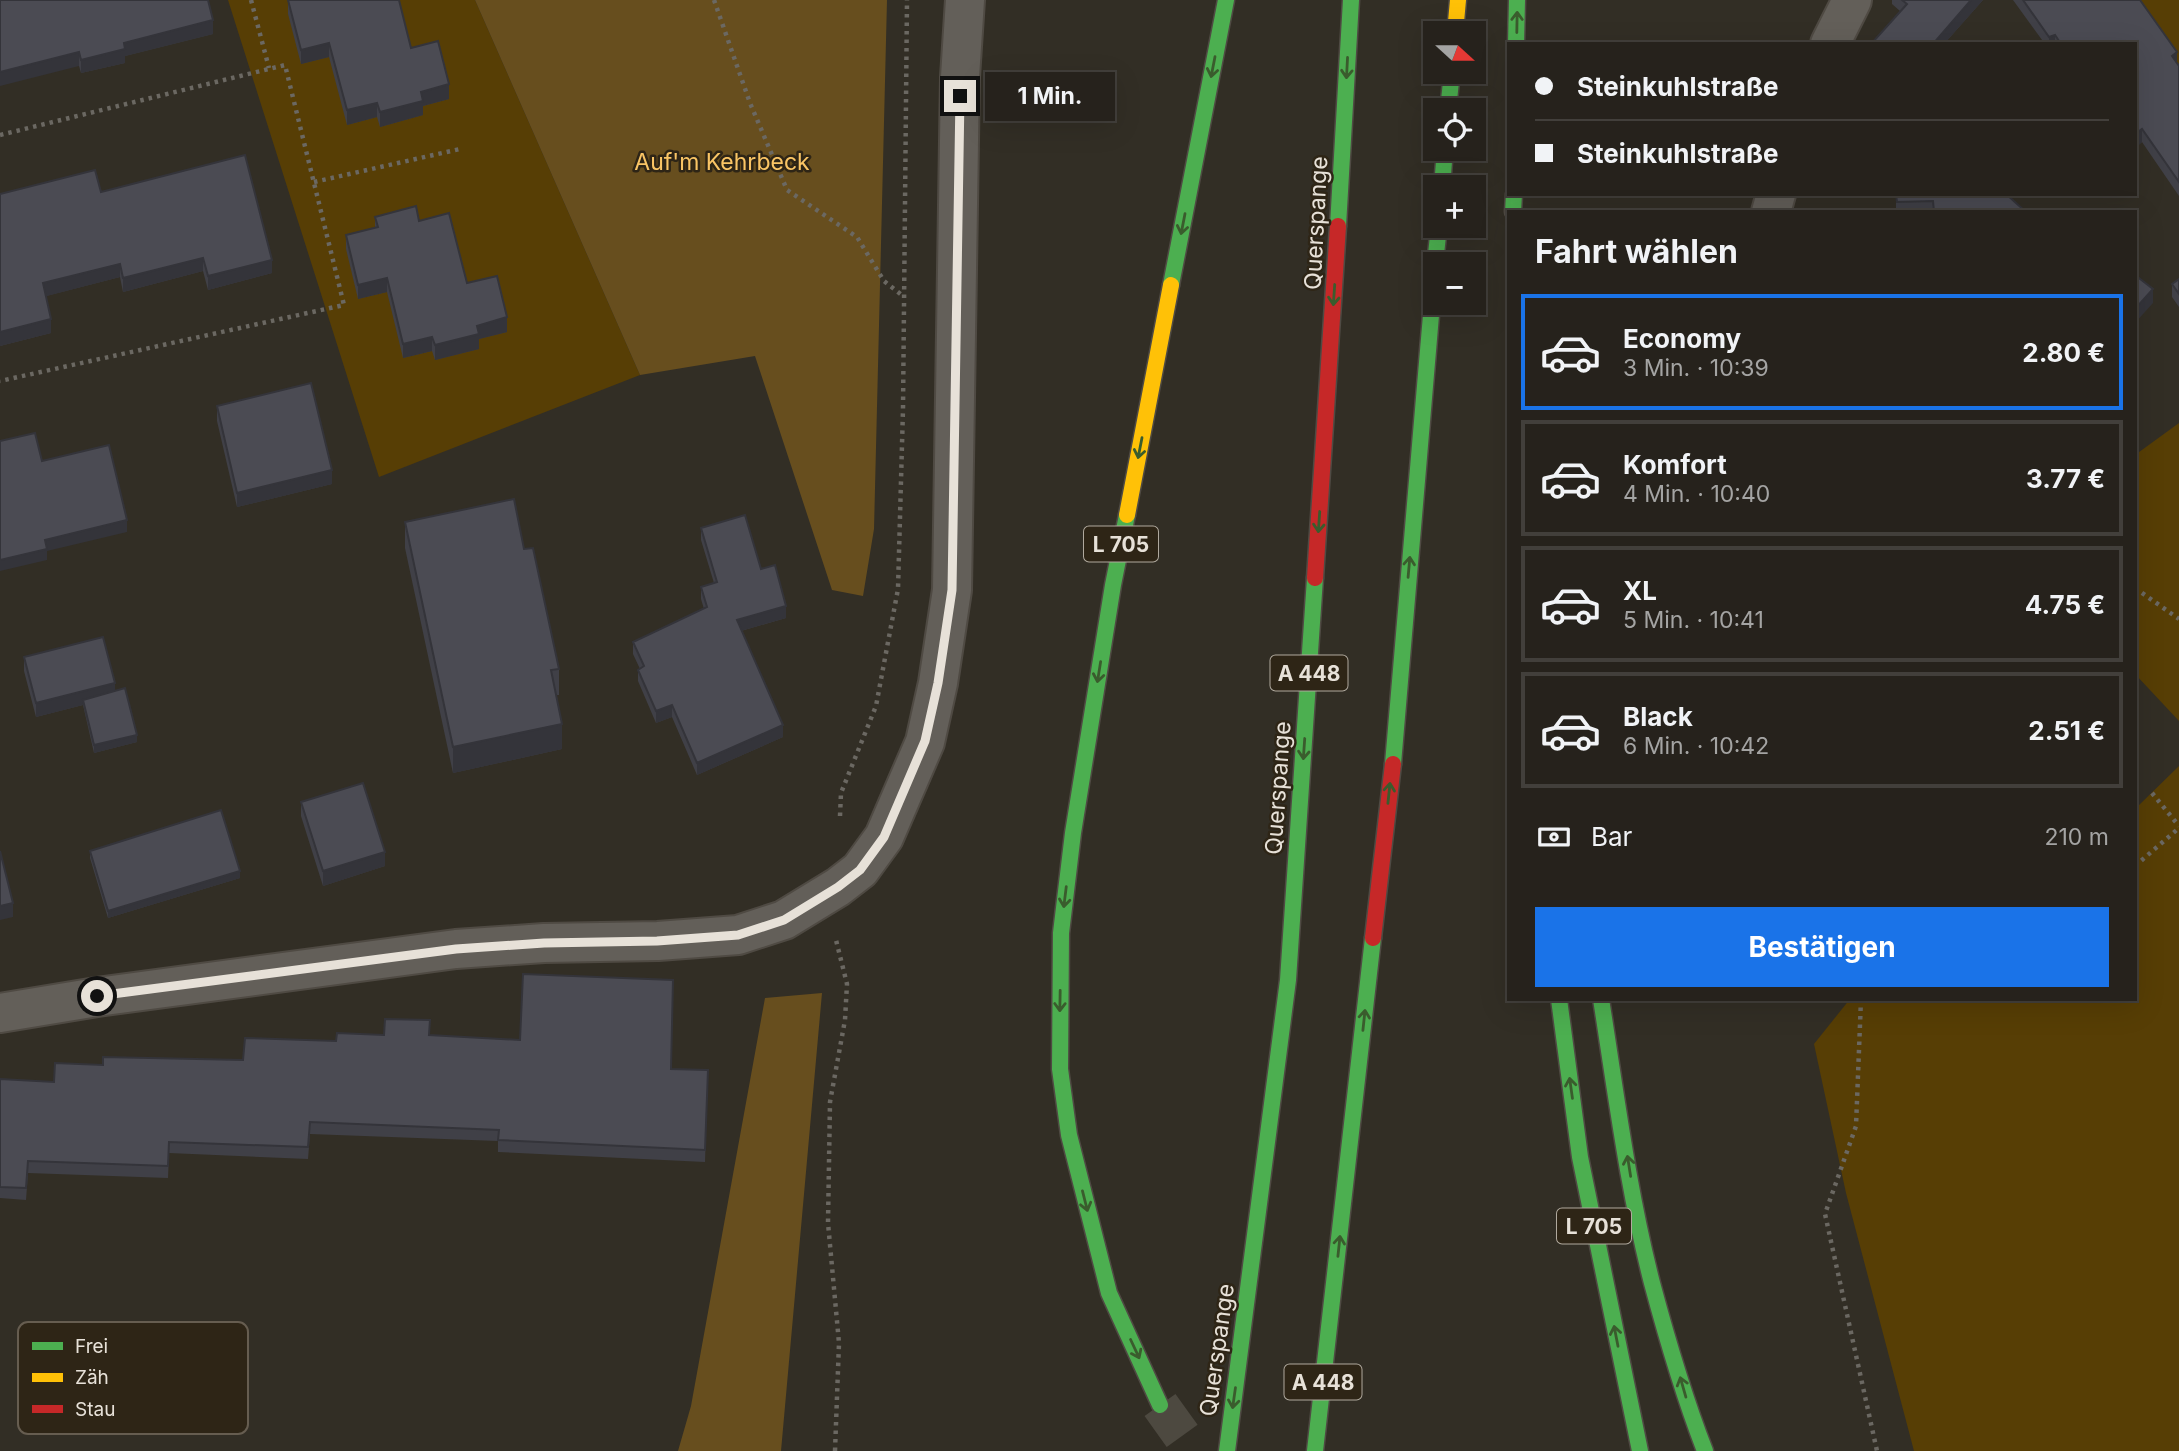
<!DOCTYPE html>
<html lang="de">
<meta charset="utf-8">
<style>
:root{--surface:#26221c;--page:#2e2a25;--text:#f1f3f6;--muted:#a4a4a3;--line:#423f3b;--accent:#1a73e8}
body{margin:0;font-family:Inter,sans-serif;background:var(--page);color:var(--text);height:100vh;display:flex;flex-direction:column;font-size:26px;white-space:nowrap}
*{box-sizing:border-box;margin:0}
p{font-size:23px;color:var(--muted)}
.icon{flex:none;width:38px;height:38px;fill:none;stroke:currentColor;stroke-width:2;stroke-linecap:round;stroke-linejoin:round}
.map{position:relative;flex:1;overflow:hidden}
.drawer{position:absolute;left:1507px;top:210px;width:630px;height:791px;display:flex;flex-direction:column;background:var(--surface);border-radius:0px;box-shadow:0 7px 28px #0002,0 0 0 2px var(--line)}
.drawer>*{flex:none}
.banner{position:absolute;left:1507px;top:42px;width:630px;height:154px;border-radius:0px;box-shadow:0 7px 28px #0002,0 0 0 2px var(--line);display:grid;align-content:center;height:154px;padding:0 28px;background:var(--surface)}
.needle{width:46px;rotate:111deg}
.buttons{position:absolute;left:1423px;top:21px;display:grid;gap:14px}
.buttons a{display:grid;place-items:center;width:63px;height:63px;border-radius:0px;background:var(--surface);box-shadow:0 7px 28px #0002,0 0 0 2px var(--line);font-size:35px}
.end{position:absolute;width:32px;height:32px;margin:-16px;border:9px solid #e7e1d8;background:#111;box-shadow:0 0 0 4px #111}
.from{border-radius:50%}
.bubble{position:absolute;height:49px;border-radius:0px;background:var(--surface);box-shadow:0 7px 28px #0002,0 0 0 2px var(--line);font-size:23px;font-weight:700;line-height:49px;text-align:center}
.banner b{display:flex;align-items:center;gap:24px;height:66px;font-size:26px}
.banner b+b{border-top:2px solid var(--line)}
.banner i{width:18px;height:18px;background:var(--text)}
ul{padding:0;list-style:none}
li{display:flex;align-items:center;gap:21px;height:116px;margin:0 14px 10px;padding:0 14px;border:4px solid var(--line);border-radius:0px}
li div{flex:1}
li b{display:block;font-size:26px}
li em{font-style:normal;font-weight:700}
li.on{border-color:var(--accent)}
li>.icon{width:63px;height:63px;stroke-width:1.5}
h2{padding:0 28px;font-size:32px;line-height:84px}
.pay{display:flex;align-items:center;gap:18px;height:77px;padding:0 28px;font-size:26px}
.pay p{margin-inline-start:auto}
.button{display:flex;gap:14px;margin-top:auto;padding:14px 28px}
.button a{flex:1;height:80px;border-radius:0px;background:var(--accent);color:#fff;font-size:28px;font-weight:700;line-height:80px;text-align:center}
.map>svg:first-child{display:block}
.green{fill:#573e05}
.forest{fill:#674e1e}
.lines{fill:none;stroke-linecap:round;stroke-linejoin:round}
.highway-tunnel{stroke:#4d4940;stroke-width:38;stroke-dasharray:38 19;stroke-linecap:butt}
.street-casing{stroke:#4f4a43;stroke-width:42}
.fast-casing{stroke:#4f4a43;stroke-width:19}
.slow-casing{stroke:#4f4a43;stroke-width:19}
.jam-casing{stroke:#4f4a43;stroke-width:19}
.path{stroke:#6b6862;stroke-width:4.5;stroke-dasharray:3.5 5;stroke-linecap:butt}
.street{stroke:#635f59;stroke-width:38}
.fast{stroke:#4caf50;stroke-width:16}
.slow{stroke:#ffc107;stroke-width:16}
.jam{stroke:#c62828;stroke-width:16}
.wall{fill:#404047}
.shaded-wall{fill:#34343a}
.building{fill:#4b4b53;stroke:#34343a;stroke-width:2}
.oneway{stroke:#3a5c2d}
.route{stroke:#e7e1d8;stroke-width:9}
.labels{text-anchor:middle;dominant-baseline:central;stroke-width:5;stroke-linejoin:round;paint-order:stroke}
.shield{fill:#2e2516;stroke:#b0a99e;stroke-width:2}
.shield-label{font-size:21px;font-weight:bold;fill:#e7e1d8}
.park-label{font-size:23px;fill:#fac565;stroke:#2e2516}
.street-label{font-size:23px;fill:#e7e1d8;stroke:#2e2516}
.key{fill:#2e2516;stroke:#665d50;stroke-width:2}
.key-label{font-size:19px;fill:#e7e1d8}
</style>
<div class="map">
<svg width="2179" height="1451" viewBox="0 0 2179 1451">
<rect width="100%" height="100%" fill="#322e25"/>
<path class="green" d="M228,0H475L640,375L379,477Z
M2130,0H2179V79Z
M2179,423V721L2135,674V455Z
M2179,766V1451H1914L1846,1193L1814,1044L1850,999H2135V809Z"/>
<path class="forest" d="M475,0H887L874,529L863,596L832,590L755,356L640,375Z
M822,993L781,1451H678L691,1406L765,998Z"/>
<g class="lines">
<path class="highway-tunnel" d="M1160,1405L1193,1451"/>
<g class="street-casing">
<path id="street" d="M1830,44L1852,0
M1771,212L1776,194
M0,1013L97,997L456,949L544,943L658,941L738,935L784,920L838,887L860,870L884,837L925,742L938,683L952,590L960,77L965,0"/>
</g>
<g class="fast-casing">
<path id="fast" d="M1516,44L1517,0
M1448,110L1452,72
M1442,187L1445,149
M1513,212L1514,194
M1338,226L1351,0
M1435,264L1439,226
M1171,285L1226,0
M1127,515L1113,585L1073,833L1061,933L1060,1069L1069,1135L1109,1293L1160,1405
M1393,764L1435,268
M1559,999L1580,1157L1640,1451
M1601,999C1616,1093 1628,1190 1652,1283C1667,1339 1684,1397 1705,1451
M1227,1451L1288,980L1315,578
M1315,1451L1373,938"/>
</g>
<g class="slow-casing">
<path id="slow" d="M1455,33L1458,0
M1127,515L1171,285"/>
</g>
<g class="jam-casing">
<path id="jam" d="M1315,578L1338,226
M1373,938L1393,764"/>
</g>
<path class="path" d="M251,0L269,68
M714,0L750,103L787,190L857,237L884,281L903,296
M0,135L285,65L344,305L0,381
M314,182L460,149
M2135,588L2179,619
M2152,793L2179,826
M840,816L841,793L876,706L898,589L903,409L907,0
M2135,866L2179,828
M1861,999L1856,1126L1825,1214L1877,1451
M835,1451L839,1343L828,1223L830,1102L845,1020L847,984L836,940"/>
<use href="#street" class="street"/>
<use href="#fast" class="fast"/>
<use href="#slow" class="slow"/>
<use href="#jam" class="jam"/>
</g>
<path class="wall" d="M0,0L213,34L125,56V63L81,73L79,66Z
M288,0L411,48L449,99L423,106V115L380,127L377,117L347,125L329,57L301,64L288,14Z
M1892,0H1983L1944,44H1871L1900,11L1892,4Z
M2013,0H2140L2179,66V196L2142,142L2135,148V44H2045Z
M101,192L272,273L208,290L203,271L123,292L120,277L46,296L51,333L0,346Z
M1896,194L2026,212H1896Z
M375,217L419,221L507,332L479,339V349L435,360L432,351L403,358L387,292L358,299L346,249V235L375,228Z
M2179,279V307L2172,297V284Z
M217,406L332,484L237,507L217,421Z
M405,522L524,549L559,669V695H556L562,749L453,773L405,548Z
M701,528L761,569L786,618L741,631L783,737L697,775L672,717L656,723L638,681V670L640,669L633,654V642L704,609L701,599V587L714,583L701,540Z
M24,657L115,691L137,742L94,753L83,705L36,717L24,671Z
M301,802L385,866L323,886L301,816Z
M90,851L240,878L108,918L90,858Z
M384,1035H430L671,1069L708,1070L705,1162L498,1152V1141L310,1134L308,1159L169,1153L168,1178L28,1173L26,1200L0,1198V1079L54,1082L103,1065L243,1060L336,1041Z"/>
<path class="shaded-wall" d="M1971,0H1983L1944,44H1933Z
M213,20V34L125,56V63L81,73V60L124,43Z
M2055,35V44H2049V37Z
M329,43V57L301,64V50Z
M79,52V66L0,86V72Z
M2177,52V65L2172,56Z
M449,84V99L423,106V115L380,127V112L421,92Z
M377,103V117L347,125V110Z
M2142,129V142L2135,148V134Z
M203,258V271L123,292V278Z
M272,260V273L208,290V276Z
M120,264V277L43,297V283Z
M387,278V292L358,299V285Z
M2153,289V303L2135,323V309Z
M507,317V332L479,339V349L435,360V345L477,326Z
M51,319V333L0,346V332Z
M432,337V351L403,358V344Z
M332,470V484L237,507V493Z
M127,520V532L47,551V560L0,571V560L45,540Z
M786,606V618L737,632V620Z
M115,683V698L83,700V705L36,717V703Z
M672,705V717L656,723V711Z
M562,724V749L453,773V747Z
M783,725V737L697,775V763Z
M137,735V742L94,753V745Z
M385,852V866L323,886V871Z
M240,871V878L108,918V911Z
M13,903V917L0,920V906Z"/>
<path class="building" d="M0,0H208L213,20L124,43L125,49L81,60L79,52L0,72Z
M288,0H399L411,48L438,41L449,84L421,92L423,101L380,112L377,103L347,110L329,43L301,50Z
M1902,0H1971L1933,44H1871L1907,4Z
M2023,0H2140L2177,52L2172,56L2179,66V182L2142,129L2135,134V44H2061L2055,35L2049,37Z
M245,155L272,260L208,276L203,258L123,278L120,264L43,283L51,319L0,332V194L95,170L101,192Z
M1896,194H2006L2026,212H1934L1933,201L1897,202Z
M416,206L419,221L449,213L467,283L497,276L507,317L477,326L479,334L435,345L432,337L403,344L387,278L358,285L346,235L378,227L375,217Z
M2135,275L2153,289L2135,309Z
M2179,279V294L2172,284Z
M311,383L332,470L237,493L217,406Z
M35,433L42,461L109,445L127,520L45,540L47,549L0,560V441Z
M514,499L524,549L533,548L559,669L551,670L562,724L453,747L405,522Z
M745,515L761,569L775,565L786,606L737,620L783,725L697,763L672,705L656,711L638,670L644,666L633,642L707,607L701,587L717,582L701,528Z
M103,637L115,683L36,703L24,657Z
M125,688L137,735L94,745L83,700Z
M363,783L385,852L323,871L301,802Z
M221,810L240,871L108,911L90,851Z
M0,851L13,903L0,906Z
M523,974L673,980L671,1069L708,1070L705,1150L498,1140L499,1130L310,1122L308,1147L169,1142L168,1166L28,1161L26,1188L0,1187V1079L54,1082L55,1063L103,1065V1057L243,1060L245,1038L336,1041L337,1033L384,1035L385,1019L430,1020L429,1035L520,1040Z"/>
<defs><path id="oneway-shaft" d="M-6 0H5M1.5-3L5.5 0L1.5 3" fill="none" stroke-width="1.6" stroke-linecap="round" stroke-linejoin="round" transform="scale(1.75)"/></defs>
<g class="oneway">
<use href="#oneway-shaft" transform="translate(1517 22) rotate(-89)"/>
<use href="#oneway-shaft" transform="translate(1213 67) rotate(101)"/>
<use href="#oneway-shaft" transform="translate(1347 68) rotate(93)"/>
<use href="#oneway-shaft" transform="translate(1183 224) rotate(101)"/>
<use href="#oneway-shaft" transform="translate(1334 295) rotate(94)"/>
<use href="#oneway-shaft" transform="translate(1140 448) rotate(101)"/>
<use href="#oneway-shaft" transform="translate(1319 522) rotate(94)"/>
<use href="#oneway-shaft" transform="translate(1409 567) rotate(-85)"/>
<use href="#oneway-shaft" transform="translate(1099 672) rotate(99)"/>
<use href="#oneway-shaft" transform="translate(1304 749) rotate(94)"/>
<use href="#oneway-shaft" transform="translate(1389 793) rotate(-84)"/>
<use href="#oneway-shaft" transform="translate(1065 897) rotate(97)"/>
<use href="#oneway-shaft" transform="translate(1060 1001) rotate(91)"/>
<use href="#oneway-shaft" transform="translate(1364 1020) rotate(-84)"/>
<use href="#oneway-shaft" transform="translate(1571 1088) rotate(-98)"/>
<use href="#oneway-shaft" transform="translate(1629 1166) rotate(-99)"/>
<use href="#oneway-shaft" transform="translate(1085 1201) rotate(76)"/>
<use href="#oneway-shaft" transform="translate(1339 1246) rotate(-84)"/>
<use href="#oneway-shaft" transform="translate(1616 1336) rotate(-101)"/>
<use href="#oneway-shaft" transform="translate(1135 1349) rotate(65)"/>
<use href="#oneway-shaft" transform="translate(1683 1387) rotate(-106)"/>
<use href="#oneway-shaft" transform="translate(1234 1398) rotate(98)"/>
</g>
<g class="lines">
<path class="route" d="M97,996L456,949L544,943L657,941L738,935L784,920L838,887L860,870L884,837L925,741L938,683L952,590L960,96"/>
</g>
<g class="labels">
<g class="shield">
<rect x="1084" y="526.5" width="74" height="35" rx="5"/>
<rect x="1270.5" y="655.5" width="77" height="35" rx="5"/>
<rect x="1557" y="1208.5" width="74" height="35" rx="5"/>
<rect x="1284.5" y="1364.5" width="77" height="35" rx="5"/>
</g>
<g class="shield-label">
<text x="1121" y="544">L 705</text>
<text x="1309" y="673">A 448</text>
<text x="1594" y="1226">L 705</text>
<text x="1323" y="1382">A 448</text>
</g>
<g class="park-label">
<text x="722" y="162">Auf'm Kehrbeck</text>
</g>
<g class="street-label">
<text transform="translate(1316 223) rotate(-87)">Querspange</text>
<text transform="translate(1278 788) rotate(-86)">Querspange</text>
<text transform="translate(1217 1350) rotate(-82)">Querspange</text>
</g>
</g>
<rect x="18" y="1322" width="230" height="112" rx="10" class="key"/>
<rect x="32" y="1342" width="31" height="8" fill="#4caf50"/>
<rect x="32" y="1373" width="31" height="9" fill="#ffc107"/>
<rect x="32" y="1405" width="31" height="8" fill="#c62828"/>
<g class="key-label">
<text x="75" y="1353">Frei</text>
<text x="75" y="1384">Zäh</text>
<text x="75" y="1416">Stau</text>
</g>
</svg>
<div class="buttons">
<a><svg class="needle" viewBox="-14 -14 28 28"><path d="M0-13l5 13h-10z" fill="#e53935"/><path d="M0 13l5-13h-10z" fill="#a4a4a3"/></svg></a>
<a><svg class="icon" aria-label="locate" viewBox="0 0 24 24"><circle cx="12" cy="12" r="6"/><path d="M12 2v4M12 18v4M2 12h4M18 12h4"/></svg></a>
<a>+</a>
<a>−</a>
</div>
<i class="end from" style="left:97px;top:996px"></i>
<i class="end" style="left:960px;top:96px"></i>
<div class="bubble" style="left:985px;top:72px;width:130px">1 Min.</div>
<div class="banner">
<b><i class="from"></i>Steinkuhlstraße</b>
<b><i></i>Steinkuhlstraße</b>
</div>
<section class="drawer">
<h2>Fahrt wählen</h2>
<ul>
<li class="on"><svg class="icon" aria-label="car" viewBox="0 0 24 24"><path d="M5 17H2v-5l4-1 3-4h7l3 4 3 1v5h-3M9 17h6M6 11h13"/><circle cx="7" cy="17" r="2"/><circle cx="17" cy="17" r="2"/></svg><div><b>Economy</b><p>3 Min. · 10:39</p></div><em>2.80 €</em></li>
<li><svg class="icon" aria-label="car" viewBox="0 0 24 24"><path d="M5 17H2v-5l4-1 3-4h7l3 4 3 1v5h-3M9 17h6M6 11h13"/><circle cx="7" cy="17" r="2"/><circle cx="17" cy="17" r="2"/></svg><div><b>Komfort</b><p>4 Min. · 10:40</p></div><em>3.77 €</em></li>
<li><svg class="icon" aria-label="car" viewBox="0 0 24 24"><path d="M5 17H2v-5l4-1 3-4h7l3 4 3 1v5h-3M9 17h6M6 11h13"/><circle cx="7" cy="17" r="2"/><circle cx="17" cy="17" r="2"/></svg><div><b>XL</b><p>5 Min. · 10:41</p></div><em>4.75 €</em></li>
<li><svg class="icon" aria-label="car" viewBox="0 0 24 24"><path d="M5 17H2v-5l4-1 3-4h7l3 4 3 1v5h-3M9 17h6M6 11h13"/><circle cx="7" cy="17" r="2"/><circle cx="17" cy="17" r="2"/></svg><div><b>Black</b><p>6 Min. · 10:42</p></div><em>2.51 €</em></li>
</ul>
<div class="pay"><svg class="icon" aria-label="cash" viewBox="0 0 24 24"><path d="M3 7h18v10H3z"/><circle cx="12" cy="12" r="2"/></svg>Bar<p>210 m</p></div>
<div class="button"><a>Bestätigen</a></div>
</section>
</div>
